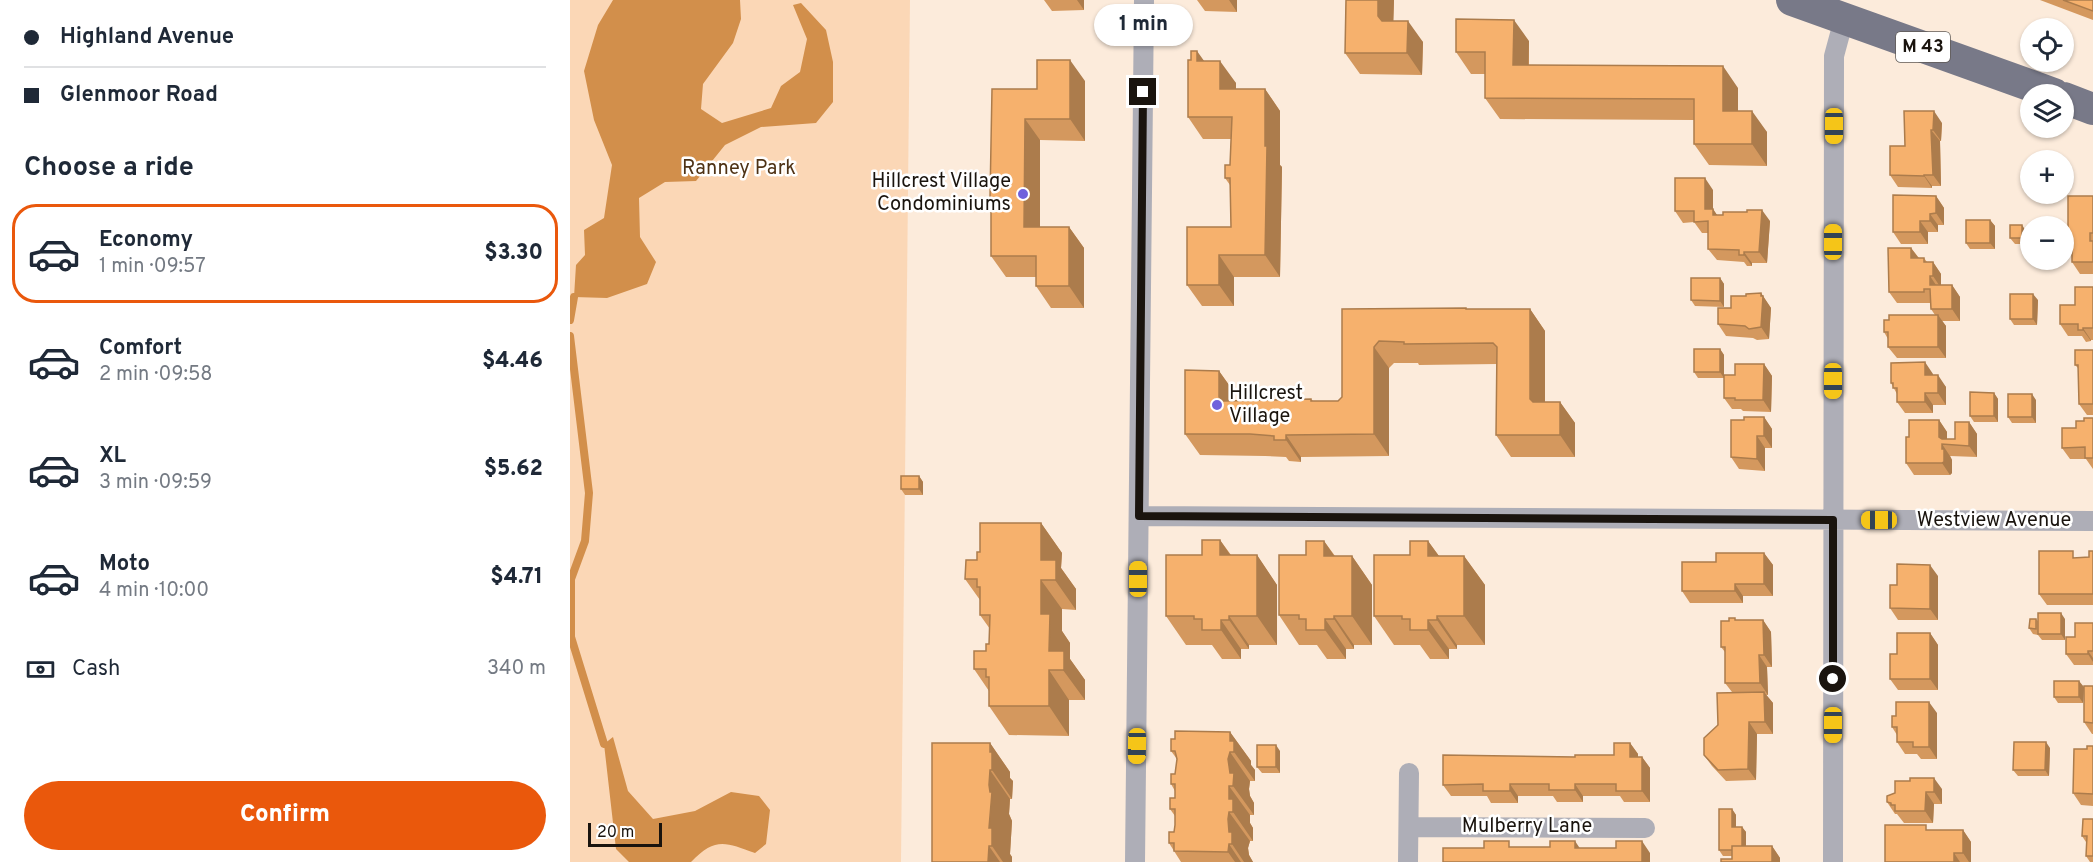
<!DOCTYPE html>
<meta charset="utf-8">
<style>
:root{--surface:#fff;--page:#f2f2f3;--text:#1f2937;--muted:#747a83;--line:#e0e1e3;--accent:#ea580c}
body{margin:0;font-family:Overpass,sans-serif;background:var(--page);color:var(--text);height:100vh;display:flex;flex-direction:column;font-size:22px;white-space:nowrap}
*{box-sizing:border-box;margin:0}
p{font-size:20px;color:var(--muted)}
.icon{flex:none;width:33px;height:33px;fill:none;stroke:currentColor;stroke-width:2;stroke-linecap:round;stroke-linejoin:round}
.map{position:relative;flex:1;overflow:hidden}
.sheet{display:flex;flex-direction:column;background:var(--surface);width:570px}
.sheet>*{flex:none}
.banner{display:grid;align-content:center;height:132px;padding:0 24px;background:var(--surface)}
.buttons{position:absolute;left:1450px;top:18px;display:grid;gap:12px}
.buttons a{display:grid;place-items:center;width:54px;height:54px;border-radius:50%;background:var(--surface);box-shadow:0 2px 4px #0004;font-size:30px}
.scale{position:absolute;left:18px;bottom:15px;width:74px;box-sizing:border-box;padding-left:6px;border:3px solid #1a140e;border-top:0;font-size:16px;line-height:21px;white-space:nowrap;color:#1a140e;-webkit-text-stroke:4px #fff;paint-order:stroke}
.end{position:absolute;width:27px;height:27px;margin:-14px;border:8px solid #1a140e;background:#fff;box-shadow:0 0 0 3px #fff}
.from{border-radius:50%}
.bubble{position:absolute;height:42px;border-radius:21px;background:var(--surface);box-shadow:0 2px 4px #0004;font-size:20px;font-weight:800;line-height:42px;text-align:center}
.car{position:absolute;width:18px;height:36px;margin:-18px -9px;border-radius:8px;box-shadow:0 0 4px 2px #0007;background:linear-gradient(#f5c518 24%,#345 0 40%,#f5c518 0 76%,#345 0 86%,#f5c518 0)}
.banner b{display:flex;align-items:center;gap:21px;height:57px;font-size:22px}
.banner b+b{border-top:2px solid var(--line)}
.banner i{width:15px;height:15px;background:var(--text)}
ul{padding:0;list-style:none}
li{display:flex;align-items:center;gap:18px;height:99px;margin:0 12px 9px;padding:0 12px;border:3px solid transparent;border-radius:24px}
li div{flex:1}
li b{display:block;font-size:22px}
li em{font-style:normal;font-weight:800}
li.current{border-color:var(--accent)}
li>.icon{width:54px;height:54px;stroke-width:1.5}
h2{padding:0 24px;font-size:27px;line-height:72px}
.pay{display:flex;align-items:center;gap:15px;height:66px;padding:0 24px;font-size:22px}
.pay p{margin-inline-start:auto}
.action{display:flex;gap:12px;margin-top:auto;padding:12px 24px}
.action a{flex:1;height:69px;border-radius:36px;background:var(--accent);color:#fff;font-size:24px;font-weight:800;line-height:69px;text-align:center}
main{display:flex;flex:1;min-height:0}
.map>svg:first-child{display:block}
.green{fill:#fbd7b6}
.water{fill:#d28f4b}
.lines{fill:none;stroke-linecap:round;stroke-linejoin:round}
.stream{stroke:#d28f4b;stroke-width:8}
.street{stroke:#aeaeb7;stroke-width:20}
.primary{stroke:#787988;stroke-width:32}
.wall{fill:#d4985e}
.shaded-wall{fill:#ac7c4c}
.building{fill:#f6b16d;stroke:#ac7c4c;stroke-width:1.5}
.route{stroke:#1a140e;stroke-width:8}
.poi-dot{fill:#6f61dc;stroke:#fff;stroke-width:2}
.labels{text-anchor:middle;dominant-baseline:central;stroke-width:5;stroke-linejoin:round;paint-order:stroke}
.shield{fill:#fff;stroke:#5f5a56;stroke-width:1.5}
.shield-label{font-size:18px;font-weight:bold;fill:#1a140e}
.park-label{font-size:20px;fill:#4e3215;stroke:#fff}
.poi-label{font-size:20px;fill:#1a140e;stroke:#fff;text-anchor:end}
.street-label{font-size:20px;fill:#1a140e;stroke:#fff}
</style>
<main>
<section class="sheet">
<div class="banner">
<b><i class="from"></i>Highland Avenue</b>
<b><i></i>Glenmoor Road</b>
</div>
<h2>Choose a ride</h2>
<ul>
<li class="current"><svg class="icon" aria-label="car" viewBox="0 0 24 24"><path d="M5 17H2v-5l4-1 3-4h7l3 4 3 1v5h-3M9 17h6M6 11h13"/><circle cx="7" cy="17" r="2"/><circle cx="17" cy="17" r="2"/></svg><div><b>Economy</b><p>1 min · 09:57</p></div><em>$3.30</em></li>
<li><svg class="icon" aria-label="car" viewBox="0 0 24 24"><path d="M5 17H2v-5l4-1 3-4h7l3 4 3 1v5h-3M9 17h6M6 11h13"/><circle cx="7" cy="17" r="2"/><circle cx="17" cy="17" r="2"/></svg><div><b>Comfort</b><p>2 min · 09:58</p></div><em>$4.46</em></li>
<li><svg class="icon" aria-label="car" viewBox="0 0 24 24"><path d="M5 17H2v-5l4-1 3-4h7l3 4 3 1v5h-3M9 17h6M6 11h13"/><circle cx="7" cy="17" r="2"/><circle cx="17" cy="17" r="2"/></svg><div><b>XL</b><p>3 min · 09:59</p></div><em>$5.62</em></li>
<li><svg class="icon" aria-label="car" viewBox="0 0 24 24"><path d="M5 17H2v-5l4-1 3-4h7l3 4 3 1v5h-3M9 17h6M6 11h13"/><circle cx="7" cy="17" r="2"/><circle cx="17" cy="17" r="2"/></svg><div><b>Moto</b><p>4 min · 10:00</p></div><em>$4.71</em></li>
</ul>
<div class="pay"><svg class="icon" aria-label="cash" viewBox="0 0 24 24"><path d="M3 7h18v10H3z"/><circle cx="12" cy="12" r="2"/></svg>Cash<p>340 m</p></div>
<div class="action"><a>Confirm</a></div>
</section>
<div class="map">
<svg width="1523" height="862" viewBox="0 0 1523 862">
<rect width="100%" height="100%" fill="#fcebdb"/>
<path class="green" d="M0,0H340L331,862H0Z"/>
<path class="water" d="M43,0H170L171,19L163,43L133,84L131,109L152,123L201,108L211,86L230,72L237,39L223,5L231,3L256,30L263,62V102L246,123L191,127L155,145L126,181L95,182L69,198L70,237L86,262L77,284L37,298L4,297L6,265L15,255L14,230L34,218L42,165L24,120L14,71L28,25Z
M43,737L58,791L83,819L125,811L161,792L189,796L200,810L196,844L185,853C155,842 145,837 121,862H59L46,849L34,744Z"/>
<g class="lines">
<path class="stream" d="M0,320L4,297
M0,336L19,493L15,541L1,579V637L34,744"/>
<path class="street" d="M569,516L1523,521
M839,827L1075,828
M565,862L574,0
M838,862L839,773
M1263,862L1264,56L1274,19"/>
<path class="primary" d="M1222,0L1484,94
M1494,98L1523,109"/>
</g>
<path class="wall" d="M474,0H514V10L482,11Z
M627,0H667V12L635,11Z
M776,0H824L823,21L853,42L852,75L790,74L775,53Z
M1470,0H1523V20Z
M959,41V65L1168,88V111L1197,132V166L1139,165L1124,144V120L930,119L915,98V74H901L886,52Z
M634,61L666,83V89H695L710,111V165L712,167L710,277H664V306H632L617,285L661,227L660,185L655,178L660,165L661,139H633L618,117Z
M515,81V141L470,140V227H499L514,248V308H481L466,286V277H436L421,256V200L420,198L467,89Z
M1372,123L1371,141H1370L1371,186H1362V188L1328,187L1320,175L1335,146Z
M1143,190V209L1147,215L1200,221L1197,263H1182V266H1177L1174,262L1147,260L1138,249V233H1132L1124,222L1113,223L1105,211Z
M1366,196L1374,208V225H1368V232H1358V244H1331L1323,232Z
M1523,196V274H1510L1502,262V250L1498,245Z
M1420,220L1425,226V249H1400L1396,243Z
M1456,231V244H1445L1440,238Z
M1341,248L1349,258H1354L1357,262H1363L1371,274V285H1382L1390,297V321H1372L1376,326V358H1327L1318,347V339L1314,332L1319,320L1365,315L1361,309L1360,303H1327L1319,292Z
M1150,278L1154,284V307L1125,306L1121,300Z
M1523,287V340H1521V341L1516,342L1512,336H1498L1490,324L1505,305Z
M1191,293L1201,308L1199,339L1187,340L1183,338L1156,336L1148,324L1161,308L1176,296Z
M1468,300L1467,325H1444L1440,319Z
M772,309H960L975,331V402H990L1005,423V457H941L926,435L927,364L849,365L848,363H824L819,368V456L731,457V462L719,461L716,457L695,456L630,455L615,434L649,371L664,392V400L741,399L743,401H768L772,397Z
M1150,349L1154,355V375H1165L1194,364L1202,376L1201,412L1173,411L1171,409H1162L1154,398V378H1128L1124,372Z
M1523,350V415H1517L1509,404V369L1505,365Z
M1363,374V375L1376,387V405H1363V413H1335L1327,402V394L1321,383Z
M1424,393L1428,399V422H1404L1400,416Z
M1466,400V423H1442L1438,417Z
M1194,417L1202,429V448H1195V471L1169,469L1161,457L1174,420Z
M1523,418V469L1516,459H1500L1492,448L1506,428L1514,421Z
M1369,420L1377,432V439H1385L1399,422L1407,434V457L1380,456L1382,460V473L1380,475H1344L1336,463L1339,437Z
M349,476L353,482V495H335L331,489Z
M471,523L492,553L491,568L506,589V610L492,609V631L500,643V659L515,680V700H499V736L439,735L419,706V691L404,669L416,651L419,644L420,629L410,615V600L395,579L407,560L410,552Z
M650,540L661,555H687L707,585V645H679V649H671V659H652L642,645H616L596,616L632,555Z
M754,541L765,556H782L802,585V645H784V649H776V659H757L747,645H729L709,615L736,555Z
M858,541L869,556H894L915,585V645H887V649H879V659H860L850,645H824L804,616L840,555Z
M1523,551V605H1477L1469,594L1508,558L1519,557Z
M1194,553L1203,565V596H1173V603H1120L1112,591L1146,562Z
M1368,576V620H1328L1320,608L1327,585Z
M1466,619L1468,621L1495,619V640H1472L1468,635L1463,634L1459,628Z
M1167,620H1193L1201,632L1202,667H1197L1198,695H1196L1203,703V734H1187L1186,780L1156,781L1142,766L1134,755L1162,692L1155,683V652L1151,647Z
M1523,623V665H1504L1496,654L1505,637Z
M1360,633L1368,645V690H1328L1320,679L1327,654Z
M1523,686V734H1522L1514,722Z
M1514,687L1513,703H1488L1484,697Z
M1367,713V759H1351L1347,754H1335L1327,742V735L1322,727Z
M660,732L681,761V765L685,770V781H680L679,789L680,796L684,803V815H680V823L683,828V841H680L678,848L679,855L683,862H611L599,843L604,832L605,825V816L600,809L605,798V791L601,784L605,774L607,759L601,751L605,739Z
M420,743L440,772V778L443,781L442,799H440L439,814L442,821L440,854L442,857V862H362Z
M1060,743L1068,754V757H1072L1080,768V802H1054L1050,796H1013V802H987L983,796H948V803H921L917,796H881L873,785L1044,755Z
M1523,746V806L1511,805L1503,793L1517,749Z
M1480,748L1479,776H1448L1443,770Z
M710,751V773H692L687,767Z
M1372,789V804H1364L1363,823H1334L1327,814H1325L1317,802V796Z
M1162,809L1166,815V827H1172L1176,832V846H1202L1210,858V862H1151L1162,859V856H1153L1149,850Z
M1523,819V862H1520L1516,856V842L1512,836Z
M1360,830H1393L1401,842V862H1315Z"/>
<path class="shaded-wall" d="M507,0H514V10Z
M659,0H667V12Z
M808,0H824L823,38L808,16Z
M944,20L959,41L958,86L943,65Z
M838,21L853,42L852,75L837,53Z
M627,51L642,72L627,61Z
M500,60L515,81V141L500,119Z
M650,61L666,83V111L650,89Z
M1153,66L1168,88V132L1153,111Z
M695,89L710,111V165L712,167L710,277L695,255Z
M1182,111L1197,132V166L1182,144Z
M1364,111L1372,123L1371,141L1363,130Z
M455,119L470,140V248L454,227Z
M1361,130L1370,141L1371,186L1363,175Z
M1354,175L1362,186V188L1354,176Z
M1135,178L1143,190V209L1151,221L1135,209Z
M1366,196L1374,208V225L1366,213Z
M1192,210L1200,221L1197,263L1189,252Z
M1360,214L1368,225V232L1360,221Z
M1420,220L1425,226V249L1420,243Z
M1350,221L1358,232V244L1350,232Z
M1452,225L1456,231V244L1452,238Z
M499,227L514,248V308L499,286Z
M1341,248L1350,260L1341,258Z
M1174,252L1182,263V266L1174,255Z
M649,255L664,277V306L649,285Z
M1363,262L1371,274V288L1363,276Z
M1360,276L1368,288L1360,285Z
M1150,278L1154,284V307L1150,301Z
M1382,285L1390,297V321L1382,309Z
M1191,293L1201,308L1199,339L1191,327Z
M1463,294L1468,300L1467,325L1463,319Z
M960,309L975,331V420L960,399Z
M1368,315L1376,326V358L1368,347Z
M1513,328L1521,340V341L1513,330Z
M804,347L819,368V456L804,434Z
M1150,349L1154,355V378L1150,372Z
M1355,362L1363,374V387L1355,375Z
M1194,364L1202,376L1201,412L1193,400Z
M649,371L664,392V419L649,397Z
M1368,375L1376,387V405L1368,393Z
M1355,393L1363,405V413L1355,402Z
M1424,393L1428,399V422L1424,416Z
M1462,394L1466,400V423L1462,417Z
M990,402L1005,423V457L990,435Z
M1194,417L1202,429V448L1194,436Z
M1369,420L1377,432V445L1369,437Z
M1399,422L1407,434V457L1399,446Z
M716,435L731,457V462L716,440Z
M1187,436L1195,448V471L1187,459Z
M1372,444L1380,456L1382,460V473L1380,475L1372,463Z
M349,476L353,482V495L349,489Z
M471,523L492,553L491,568L506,589V610L471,560Z
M650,540L670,569L650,555Z
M754,541L774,570L754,556Z
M858,541L879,570L858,556Z
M1194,553L1203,565V596L1194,584Z
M687,555L707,585V645L687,616Z
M782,556L802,585V645L782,616Z
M894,556L915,585V645L894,616Z
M1360,565L1368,576V620L1360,609Z
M471,580L492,609V631L500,643V659L515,680V700L479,651L471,614Z
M1165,584L1173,596V603L1165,591Z
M1491,613L1495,619V640L1491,634Z
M659,616L679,645V649L659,620Z
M764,616L784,645V649L764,619Z
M867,616L887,645V649L867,620Z
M755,619L776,649V659L755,630Z
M651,620L671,649V659L651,630Z
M858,620L879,649V659L858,630Z
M1193,620L1201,632L1202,667L1194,655Z
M1360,633L1368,645V690L1360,679Z
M1518,651L1523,658V662L1518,654Z
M1189,655L1197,667L1198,695L1190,683Z
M479,670L499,700V736L479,706Z
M1509,681L1514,687L1513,703L1509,697Z
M1194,692L1203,703V734L1195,722Z
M1359,702L1367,713V759L1359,747Z
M1179,722L1187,734L1186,780L1178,769Z
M660,732L681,761V765L685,770V781L664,752L660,741Z
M1476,742L1480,748L1479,776L1475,770Z
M420,743L440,772V778L443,781L442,799L422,770Z
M1060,743L1068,754V768L1060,757Z
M706,745L710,751V773L706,767Z
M660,752L680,781L679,789L680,796L684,803V815L663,786L660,773L658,759Z
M1072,757L1080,768V802L1072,791Z
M420,770L440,799L439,814L442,821L440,854L442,857V862H433L422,846L419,828L420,792L419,785Z
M1364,778L1372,789V804L1364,792Z
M940,784L948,796V803L940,791Z
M1005,784L1013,796V802L1005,790Z
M659,786L680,815V823L683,828V841L663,812L659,799Z
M1356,792L1364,804L1363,823L1355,811Z
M1162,809L1166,815V832L1162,827Z
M659,812L680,841L678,848L679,855L683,862H674L662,844L659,832L658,819Z
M1172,827L1176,832V856L1172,850Z
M1393,830L1401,842V862H1399L1393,853Z
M1005,841L1013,853L1005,848Z
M1072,841L1080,853V862H1072Z
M659,844L671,862H665L658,852Z
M419,846L430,862H418Z
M1202,846L1210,858V862H1202Z
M1384,853L1390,862H1384Z"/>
<path class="building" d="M776,0H808V16L812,21H838L837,53H775Z
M1493,0H1523V11Z
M886,19L944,20L943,65L1153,66V111H1182V144H1124V99L915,98V52H886Z
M621,51H627V61H650V89H695V146H697L695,255H649V285H617V227H661L660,178H655V165H660L662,117H618V60H621Z
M467,60H500V119H455L454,227H499V286H466V256H421V198H420L422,89H467Z
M1334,111H1364L1363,130H1361L1363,175H1354V176L1320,175V146H1335Z
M1105,178H1135V209H1143V215H1153V212H1177V210H1192L1189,252H1174V255H1169V250L1138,249V221L1124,222V211H1105Z
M1323,195L1366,196V213L1360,214V221H1350V232H1323Z
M1498,196H1523V233H1520V241H1523V262H1502V245H1498Z
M1396,220H1420V243H1396Z
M1440,225H1452V238H1440Z
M1318,248H1341V258H1354V262H1363V276H1360V285H1382V309H1361L1360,289H1354V292H1319Z
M1121,278H1150V301L1121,300Z
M1505,287H1523V328H1513V330H1508V324H1490V305H1505Z
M1191,293V296H1193L1191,327L1179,329L1175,326L1148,324V308H1161V296H1176V294Z
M1440,294H1463V319H1440Z
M896,308V309H960V399L963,402H990V435H926L927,347L923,343L834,344V342L809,341L804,347V434L716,435V440H704V436L680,434H615V370L649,371V397L653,401L741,399V401H768L772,397V309Z
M1319,315H1368V347H1318V332H1314V320H1319Z
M1124,349H1150V372H1124Z
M1505,350H1523V404H1509L1508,365H1505Z
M1355,362V375H1368V393H1355V402H1327V388H1323V383H1321V363Z
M1165,364H1194L1193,400H1165V398H1154V375H1165Z
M1400,392L1424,393V416H1400Z
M1438,394H1462V417H1438Z
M1174,417H1194V436H1187V459L1161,457V420H1174Z
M1514,418H1523V458H1515V447L1492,448V428H1506V421H1514Z
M1339,420H1369V437L1372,439H1385V422H1399V446L1372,444V449H1374V462L1372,463H1336V437H1339Z
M331,476H349V489H331Z
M410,523H471V560H486V580H471V614H480L479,651H494V670H479V706H419V677H416V669H404V651H416V644H419L420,615H410V587H407V579H395L396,560H407V552H410Z
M632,540H650V555H687V616H659V620H651V630H632V619H624V616H596V555H632Z
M736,541H754V556H782V616H764V619H755V630H736V619H729V615H709V555H736Z
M840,541H858V556H894V616H867V620H858V630H840V619H832V616H804V555H840Z
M1469,551H1503V558L1519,557V551H1523V594H1469Z
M1146,553H1194V584H1165V591H1112V562H1146Z
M1327,564L1360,565V609L1320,608V585H1327Z
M1468,613H1491V634H1468Z
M1159,618H1165V620H1193L1194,655H1189L1190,683H1155V647H1151V621H1159Z
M1460,619H1466V629L1459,628Z
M1505,623H1523V651H1518V654H1496V637H1505Z
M1327,633H1360V679H1320V654H1327Z
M1484,681H1509V697H1484Z
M1514,686H1523V723L1514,722Z
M1194,692L1195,722H1179L1178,769L1148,770L1134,755V738L1148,725L1147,693Z
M1326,702H1359V747H1343V742H1327V727H1322V716H1326Z
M605,731L660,732V741H664V752H660L658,759L660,773H664L663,786H659V799H663V812H659L658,819L659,832H662V844H659L658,852L604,851V843H599V832H604L605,825V809H600V798H605V784H601V774H605L607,759L605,751H601V739H605Z
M1444,742H1476L1475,770H1443Z
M362,743H420V752H422V770H420L419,785L420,792H422L419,828H422V846H419L418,862H362Z
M1044,743H1060V757H1072V791H1046V784H1005V790H979V784H940V791H913V784L873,785V755L1005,757V755H1044Z
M687,745H706V767H687Z
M1517,746H1523V794L1503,793L1504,749H1517Z
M1340,778H1364V792H1356L1355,811H1325V805H1321V803L1317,802V796L1325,793V781H1340Z
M1149,809H1162V827H1172V846H1162V850H1149Z
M1513,819H1523V856H1516L1517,836H1512Z
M1315,825H1356V830H1393V853H1384V862H1315Z
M914,841H939V847H980V841H1005V848H1046V841H1072V862H873V848H914Z
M1162,846H1202V862H1151V859H1162Z"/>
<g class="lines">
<path class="route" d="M573,92L569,516L1263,520V679"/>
</g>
<g class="poi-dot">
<circle cx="453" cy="194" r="6"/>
<circle cx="647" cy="405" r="6"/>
</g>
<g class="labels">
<rect class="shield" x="1326" y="32" width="54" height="30" rx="4.5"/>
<g class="shield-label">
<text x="1353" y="47">M 43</text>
</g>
<g class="park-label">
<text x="169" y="169">Ranney Park</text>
</g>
<g class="poi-label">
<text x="441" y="182">Hillcrest Village<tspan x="441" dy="23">Condominiums</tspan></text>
<text x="659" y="394" text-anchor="start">Hillcrest<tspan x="659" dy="23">Village</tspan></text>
</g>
<g class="street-label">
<text x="1424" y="521">Westview Avenue</text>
<text x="957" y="827">Mulberry Lane</text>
</g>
</g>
</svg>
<div class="buttons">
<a><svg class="icon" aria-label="locate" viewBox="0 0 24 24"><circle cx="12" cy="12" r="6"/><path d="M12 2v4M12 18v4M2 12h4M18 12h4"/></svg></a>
<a><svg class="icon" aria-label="layers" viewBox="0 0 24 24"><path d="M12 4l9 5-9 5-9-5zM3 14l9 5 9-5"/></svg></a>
<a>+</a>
<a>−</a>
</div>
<div class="scale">20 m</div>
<i class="end from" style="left:1263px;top:679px"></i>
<i class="end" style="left:573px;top:92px"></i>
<div class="bubble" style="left:524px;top:4px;width:99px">1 min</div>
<i class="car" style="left:1264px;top:126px;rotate:180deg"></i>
<i class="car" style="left:1263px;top:242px;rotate:0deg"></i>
<i class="car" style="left:1263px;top:381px;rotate:180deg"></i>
<i class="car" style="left:1309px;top:520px;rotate:270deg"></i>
<i class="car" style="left:568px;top:579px;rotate:0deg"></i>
<i class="car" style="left:1263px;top:725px;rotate:180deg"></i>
<i class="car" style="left:567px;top:746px;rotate:181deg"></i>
</div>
</main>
